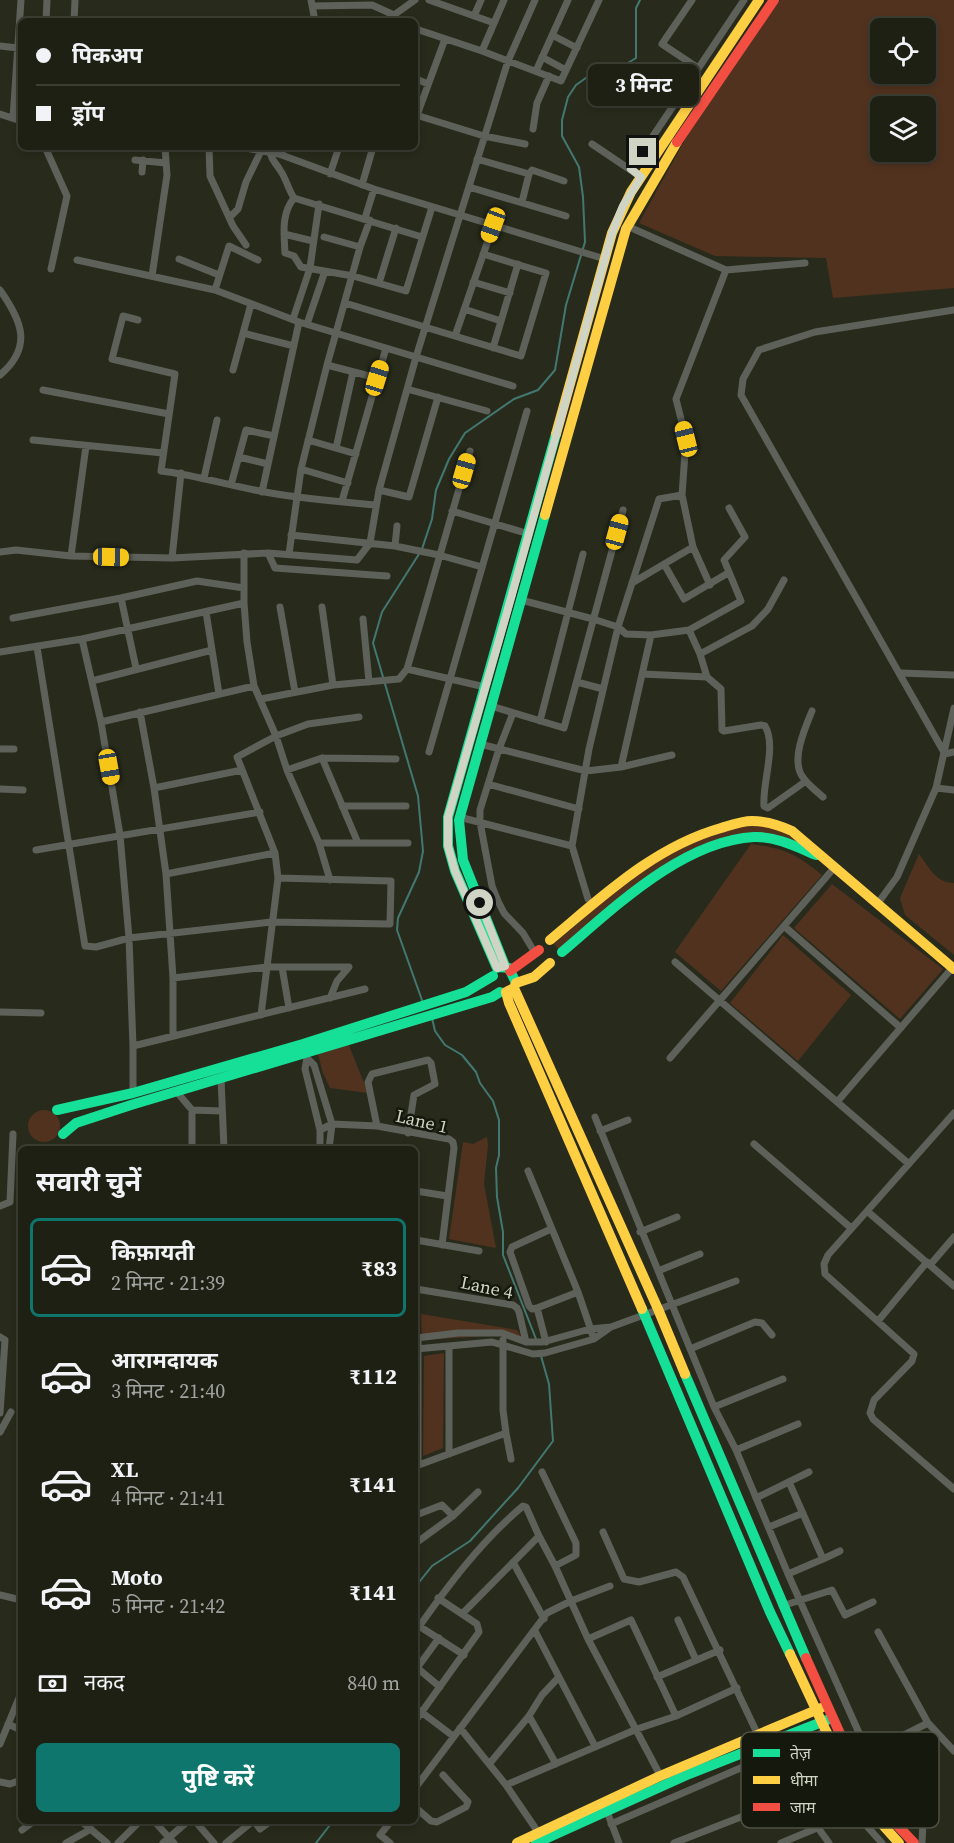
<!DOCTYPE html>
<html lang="hi">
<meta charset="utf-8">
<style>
:root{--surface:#1e2014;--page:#26281d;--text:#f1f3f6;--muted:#a1a3a0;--line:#3c3e34;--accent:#0f766e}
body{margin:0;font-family:"Source Serif 4","Noto Sans Devanagari",serif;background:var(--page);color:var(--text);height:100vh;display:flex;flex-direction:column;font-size:22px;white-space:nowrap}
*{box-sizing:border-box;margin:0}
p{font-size:20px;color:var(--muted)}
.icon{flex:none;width:33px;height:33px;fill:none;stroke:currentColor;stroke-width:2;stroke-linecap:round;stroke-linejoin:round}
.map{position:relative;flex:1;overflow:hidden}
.side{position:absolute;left:18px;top:1146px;width:400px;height:678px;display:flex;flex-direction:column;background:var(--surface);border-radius:9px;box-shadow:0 3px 9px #0003,0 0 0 2px var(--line)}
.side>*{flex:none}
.hud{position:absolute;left:18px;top:18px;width:400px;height:132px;border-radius:9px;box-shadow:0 3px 9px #0003,0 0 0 2px var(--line);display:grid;align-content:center;height:132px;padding:0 18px;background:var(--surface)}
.tools{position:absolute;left:870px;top:18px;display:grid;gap:12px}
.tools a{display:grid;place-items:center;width:66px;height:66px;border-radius:9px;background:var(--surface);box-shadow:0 3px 9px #0003,0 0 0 2px var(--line);font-size:30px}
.end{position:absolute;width:27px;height:27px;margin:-14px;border:8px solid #d0d4c4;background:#111;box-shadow:0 0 0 3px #111}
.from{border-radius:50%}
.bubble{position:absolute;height:42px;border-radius:9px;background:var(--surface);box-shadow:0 3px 9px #0003,0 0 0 2px var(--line);font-size:20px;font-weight:700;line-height:42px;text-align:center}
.car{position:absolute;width:18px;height:36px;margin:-18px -9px;border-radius:8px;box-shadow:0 0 4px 2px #0007;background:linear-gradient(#f5c518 24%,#345 0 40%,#f5c518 0 76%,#345 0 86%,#f5c518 0)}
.hud b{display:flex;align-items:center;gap:21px;height:57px;font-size:22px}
.hud b+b{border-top:2px solid var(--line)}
.hud i{width:15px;height:15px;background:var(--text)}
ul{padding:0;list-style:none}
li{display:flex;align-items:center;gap:18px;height:99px;margin:0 12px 9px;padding:0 6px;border:3px solid transparent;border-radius:9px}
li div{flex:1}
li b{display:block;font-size:22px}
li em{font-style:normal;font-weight:700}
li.on{border-color:var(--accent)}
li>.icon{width:54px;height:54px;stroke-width:1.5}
h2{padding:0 18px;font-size:27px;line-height:72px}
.pay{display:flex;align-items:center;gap:15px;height:66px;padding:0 18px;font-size:22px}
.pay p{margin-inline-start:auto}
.action{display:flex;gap:12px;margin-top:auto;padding:12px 18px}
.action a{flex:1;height:69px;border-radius:9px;background:var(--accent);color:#fff;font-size:24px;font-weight:700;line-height:69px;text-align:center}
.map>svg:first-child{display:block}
.green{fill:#51321f;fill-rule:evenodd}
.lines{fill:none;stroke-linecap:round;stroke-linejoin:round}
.stream{stroke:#427871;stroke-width:2}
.street{stroke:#5d615a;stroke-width:7}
.fast{stroke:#16e098;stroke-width:10}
.slow{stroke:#ffcf43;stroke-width:10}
.jam{stroke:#f24e42;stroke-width:10}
.route{stroke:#d0d4c4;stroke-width:8}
.labels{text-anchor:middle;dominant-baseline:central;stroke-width:5;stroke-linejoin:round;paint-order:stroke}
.street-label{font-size:18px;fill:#d0d4c4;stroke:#15180c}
.key{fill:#15180c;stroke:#4d5043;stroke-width:1.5}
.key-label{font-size:16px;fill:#d0d4c4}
</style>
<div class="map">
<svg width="954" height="1843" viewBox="0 0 954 1843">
<rect width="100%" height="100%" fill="#282b1b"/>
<path class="green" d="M780,0H954V288L833,298L826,258L715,256L639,223L687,136ZM880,28H926V74H880ZM880,106H926V152H880Z
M755,825C773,828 787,833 802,843C785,839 768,833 751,833C731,832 693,850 674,859L559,950L554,944C617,891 669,836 755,825Z
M751,844C784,848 796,854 822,875L721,991L675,952Z
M919,854C929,867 936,883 954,883V955L905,915L900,898Z
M832,884L943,969L900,1019L794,928Z
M783,935L851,995L798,1061L730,1003Z
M348,1043L368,1093L330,1088L323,1073L318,1054Z
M28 1126a16 16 0 1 1 32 0a16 16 0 1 1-32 0Z
M487,1137L488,1145L484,1184L496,1248L449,1239L463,1142L473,1144Z
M421,1314L517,1330L522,1338L502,1335L422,1340Z
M444,1353L443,1448L423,1456L424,1356Z"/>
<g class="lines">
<path class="stream" d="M422,549L432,519L436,490L449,459L465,433L514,399L538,390L555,370L566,305L585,242L583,197L579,167L562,136V120L568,97L576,85L590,75C608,77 621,67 636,58V8L640,0
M419,554L382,612L373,643L418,796L423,851L419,872L398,918L397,930L423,1003
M432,1018L435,1031L445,1045L462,1055L476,1072L480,1083L493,1101L499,1120V1155L496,1168L497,1197L503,1232V1255L536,1339
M416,1586L432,1566L470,1541L518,1488L553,1441L549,1384L541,1356
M316,1843L333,1821"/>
<path class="street" d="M311,0L315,21
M429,0L494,23
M692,0L662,44L698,68
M312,6L372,5L394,15
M474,16L481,0
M46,21L47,0
M74,21L75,0
M389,21L394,15L415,0
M416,29L482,51L561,81L599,0
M552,35L577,48
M0,46L18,48
M482,51L504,0
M542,57L566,70
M536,71L568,0
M416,79L428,84
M0,114L21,121
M416,115L484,136L525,144
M417,115L445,39
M13,118L21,0
M533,129L537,103L549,76
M592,144L641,177
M45,147L67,196L51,269
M209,147L210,176L233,226L246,245
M240,147L279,154L374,189L605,259
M298,147H300
M270,153C272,161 276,163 280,170C286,178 288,189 294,198L422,237
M279,154L286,147
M477,159L529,174
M135,160L166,163
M631,169L744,0
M142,172L143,160
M330,174L339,147
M362,185L373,147
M469,187L566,216
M294,198C281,214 284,233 285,253L294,256L301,267L353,276L406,291L432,207
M522,202L529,174L532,170L564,181
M230,217L238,209L246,182L261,151
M365,218L374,189
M627,226L726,270L805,263
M284,234L313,241
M324,237L360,247
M179,259L219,275
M77,260L215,290L299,322L513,386
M152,276L167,175L165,147
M473,282L510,293
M379,283L396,228
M0,290C22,321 33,347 0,375
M215,290L229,246L258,260
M345,303L521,356L546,273L483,254
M464,309L501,321
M954,310L815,332L759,350L743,379L741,395L945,754L954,752
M293,319L310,268L319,204
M138,320L123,316L112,359L175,374L161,471C196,475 230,486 265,492C301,499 338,501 375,505
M307,324L325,271
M243,333L294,346
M455,336L493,226
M493,348L518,264
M327,365L377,378
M233,370L251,304
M407,389L487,411
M43,390L169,414
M33,440L163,453
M308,440L356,454
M336,448L353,372
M239,457L268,464
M301,469L348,483
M204,478L217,420
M231,485L246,430L274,436
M379,490L409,497L438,397
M262,492L299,322
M342,501L386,348
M452,511L529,534
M291,535L395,546L439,555L482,567
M395,546L397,526
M0,552L16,550L71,556L172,558L268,553L357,560L370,543L379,490L416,357L508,61L535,0
M244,553V603L247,642L254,686L276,736L287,770L319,843L330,880
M268,553L275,568L387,576
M289,554L301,469L327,365L360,247L370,220
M71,556L86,446
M172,558L181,473
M664,564L684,599L728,573
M632,583L693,547
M710,585L693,547L682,495L686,439L676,399L726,270
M121,598L136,668
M521,600L593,619L618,627L626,634L651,635L689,630L741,601L724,560L745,537L729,508
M280,607L295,692
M322,607L333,685
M206,612L219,694
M13,618L121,598L197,581L244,588
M363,619L369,682
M689,630L700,654L707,677L721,689L722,730L724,731L761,725L765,726C777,746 762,783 764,806L768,808L806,781
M82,639L101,722L120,835L129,938L133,1046V1094
M37,647L85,946L96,947L129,938L271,922L390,924L391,881L278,878
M0,652L82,639L244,603
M700,654L752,626L768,609L784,580
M407,669L485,687
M901,673L954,675
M642,674L707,677
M92,681L212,650
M577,682L603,689
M261,699L333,685L399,679L407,669L470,451
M491,706L564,728L623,510
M812,711C805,728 791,759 802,776C807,784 816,791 823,797
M140,712L154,788L166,874L173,978V1036
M513,713L499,749L480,810V822L492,886L498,901L504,913L523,933L535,953
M540,721L583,554
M101,722L254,686
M480,744L586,771L621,767L651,635
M0,749H14
M429,752L527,411
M322,758L358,843
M621,767L672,755
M287,770L322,758L396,759
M488,784L579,809
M154,788L242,770
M936,788L954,790
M0,789L23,790
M342,806H406
M459,817L572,846
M319,843H408
M36,850L260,812
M166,874L275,853
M588,899L572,846L589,749L618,627L659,499L682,495
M878,903L897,877L936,788L954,708
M784,926L901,1028
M675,962L909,1164
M282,967L289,1008
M173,978L267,967H349L337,981L330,998
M0,1012L41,1013
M261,1015L278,878L275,853L237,757L276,736L308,724L359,717
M133,1046L365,989
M304,1049L307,1058L305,1069L320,1130V1149
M307,1058L314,1065L332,1124L329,1149
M670,1058L834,868
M221,1078L224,1149
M176,1091L192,1110L222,1111
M837,1102L953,967
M192,1110V1149
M954,1113L828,1255L824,1264L825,1274L914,1354L912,1361L874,1400L870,1413L873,1419L954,1489
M595,1117L714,1407L736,1450L788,1574L868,1753L906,1810L923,1822L922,1843
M377,1126L368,1082L372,1074L428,1060L431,1063L435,1084L414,1095L408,1133
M320,1130L332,1124L377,1126L449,1139L453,1142L454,1148L442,1245
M600,1131L628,1120
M754,1144L851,1228
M528,1171L578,1292L594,1339
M416,1191L447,1196
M0,1206L10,1202L13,1134
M867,1211L954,1286
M640,1232L677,1217
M416,1240L479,1251
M930,1265L954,1237
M658,1271L700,1254
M416,1289L513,1305L517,1308L519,1312L526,1342
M537,1308L578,1292
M878,1321L927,1262
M0,1337L5,1340L0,1413
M416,1338L458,1333H502L526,1342H543L590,1329L611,1327L736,1281
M546,1342L537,1308L532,1309L529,1306L510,1252L512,1247L551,1229
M449,1346V1454
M416,1349L492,1342L533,1354L545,1353L594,1339L611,1327
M690,1349L755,1322L762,1323L772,1335
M714,1407L783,1379
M0,1432L11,1412
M506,1433L511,1459
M736,1450L798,1424
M418,1465V1339
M416,1466L506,1433L503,1410V1340
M756,1498L809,1472
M416,1515L442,1505L453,1516
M769,1527L803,1513
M603,1532L624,1579L639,1582L676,1572L683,1577L758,1735
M416,1543L453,1516L478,1492
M823,1559L840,1551
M513,1562L544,1619
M555,1566L588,1639L661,1777
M788,1574L823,1559L789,1482
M0,1595L21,1600
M782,1606L832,1590L845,1615L873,1602
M462,1614L539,1536L555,1566L576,1555V1543L542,1472
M678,1620L696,1660
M419,1626L464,1655
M416,1631C447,1587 481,1541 523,1506L526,1507L539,1536
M535,1631L595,1746
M878,1632L928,1723L954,1751
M588,1639L631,1620L676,1716
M416,1667L440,1687
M417,1668L439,1638
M657,1677L720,1650
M416,1708L453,1736
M529,1716L556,1764
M416,1720L479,1632L477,1624L438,1598
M8,1724L21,1730
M460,1728L506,1785L538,1832
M0,1744L21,1693
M849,1759L868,1753L928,1723
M490,1763L529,1716L542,1695L559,1677
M835,1778L845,1791L864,1823L882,1843
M0,1782L10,1784L21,1780
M506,1785L637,1729L676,1716L737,1688
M416,1787L547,1613L571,1601L610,1586
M795,1796L829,1843
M416,1808L431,1821L437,1822L466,1807L468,1802L443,1775
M606,1809L619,1843
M81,1821L107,1843
M154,1821L174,1843
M195,1821L214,1843
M254,1821L260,1829L271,1821
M611,1824L826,1731
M22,1830L34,1821
M66,1843L91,1829
M118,1843L140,1821
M163,1843L188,1821
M226,1843L253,1821
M390,1843L380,1835L391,1821
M674,1843L795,1796L835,1778L845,1769
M781,1843L817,1828"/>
<path class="fast" d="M562,952C614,908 682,841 754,837C775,836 797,847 816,855
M505,966L463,860L459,820L545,515
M499,967L509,968L516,983
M497,968L455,871L448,846V817L556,434
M57,1110L133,1093L303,1044L466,992L493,976
M63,1134L76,1123L131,1105L492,997L500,992
M642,1309L770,1612L790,1654
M685,1374L806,1658
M536,1843L689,1774L827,1720"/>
<path class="slow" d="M556,434L612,233L631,192L759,0
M545,515L626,229L677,142
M550,940C603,896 654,847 721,828C731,825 742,821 752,821C766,821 779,825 792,831L954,969
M514,988L658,1309L685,1374
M508,991L514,988L516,983L534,977L550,963
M506,992L509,1003L642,1309
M790,1654L826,1731L864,1804L899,1843
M517,1843L660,1776L821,1708"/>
<path class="jam" d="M677,142L774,0
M510,971L539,950
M806,1658L851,1758L881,1808L914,1843"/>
</g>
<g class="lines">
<path class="route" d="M480,903L505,966L497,968L455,871L448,846V817L511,598L612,233L623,206L641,177L631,169L643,152"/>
</g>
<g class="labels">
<g class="street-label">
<text transform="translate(422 1121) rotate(13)">Lane 1</text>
<text transform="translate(487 1287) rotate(12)">Lane 4</text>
</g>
</g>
<rect x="741" y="1732" width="198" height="96" rx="9" class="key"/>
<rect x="753" y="1749" width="27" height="8" fill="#16e098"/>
<rect x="753" y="1776" width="27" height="8" fill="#ffcf43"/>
<rect x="753" y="1803" width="27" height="8" fill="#f24e42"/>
<g class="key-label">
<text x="790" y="1759">तेज़</text>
<text x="790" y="1786">धीमा</text>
<text x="790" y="1813">जाम</text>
</g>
</svg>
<div class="tools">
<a><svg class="icon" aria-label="locate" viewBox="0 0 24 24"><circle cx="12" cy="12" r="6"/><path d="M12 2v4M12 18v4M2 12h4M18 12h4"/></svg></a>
<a><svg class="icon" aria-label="layers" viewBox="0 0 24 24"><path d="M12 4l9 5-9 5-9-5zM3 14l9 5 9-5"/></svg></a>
</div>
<i class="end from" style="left:480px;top:903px"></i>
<i class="end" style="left:643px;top:152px"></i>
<div class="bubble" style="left:588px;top:64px;width:111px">3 मिनट</div>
<i class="car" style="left:493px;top:225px;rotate:200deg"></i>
<i class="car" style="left:377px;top:378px;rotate:17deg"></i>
<i class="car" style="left:686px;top:439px;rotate:346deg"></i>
<i class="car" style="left:464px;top:471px;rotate:16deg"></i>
<i class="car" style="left:617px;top:532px;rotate:15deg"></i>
<i class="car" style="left:111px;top:557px;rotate:91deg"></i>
<i class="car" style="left:109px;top:767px;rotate:170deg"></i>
<div class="hud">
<b><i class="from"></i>पिकअप</b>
<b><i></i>ड्रॉप</b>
</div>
<section class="side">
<h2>सवारी चुनें</h2>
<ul>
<li class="on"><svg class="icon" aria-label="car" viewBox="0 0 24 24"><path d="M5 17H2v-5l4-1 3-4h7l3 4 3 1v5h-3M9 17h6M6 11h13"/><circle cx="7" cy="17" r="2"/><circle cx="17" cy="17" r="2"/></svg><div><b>किफ़ायती</b><p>2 मिनट · 21:39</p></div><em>₹83</em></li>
<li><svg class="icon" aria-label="car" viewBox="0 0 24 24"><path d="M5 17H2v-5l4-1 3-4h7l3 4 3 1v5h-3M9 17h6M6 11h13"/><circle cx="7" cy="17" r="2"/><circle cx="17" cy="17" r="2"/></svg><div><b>आरामदायक</b><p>3 मिनट · 21:40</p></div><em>₹112</em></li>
<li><svg class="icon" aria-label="car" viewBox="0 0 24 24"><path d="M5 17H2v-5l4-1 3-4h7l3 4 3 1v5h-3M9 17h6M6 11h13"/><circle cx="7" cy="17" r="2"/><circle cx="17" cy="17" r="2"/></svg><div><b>XL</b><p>4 मिनट · 21:41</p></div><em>₹141</em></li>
<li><svg class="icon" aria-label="car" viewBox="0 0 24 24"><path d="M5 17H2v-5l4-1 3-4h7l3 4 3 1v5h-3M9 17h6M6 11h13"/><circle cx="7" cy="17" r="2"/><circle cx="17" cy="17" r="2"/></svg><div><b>Moto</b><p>5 मिनट · 21:42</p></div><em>₹141</em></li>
</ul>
<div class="pay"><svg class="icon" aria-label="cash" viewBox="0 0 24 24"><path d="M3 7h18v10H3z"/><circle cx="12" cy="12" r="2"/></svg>नकद<p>840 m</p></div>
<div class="action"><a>पुष्टि करें</a></div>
</section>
</div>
